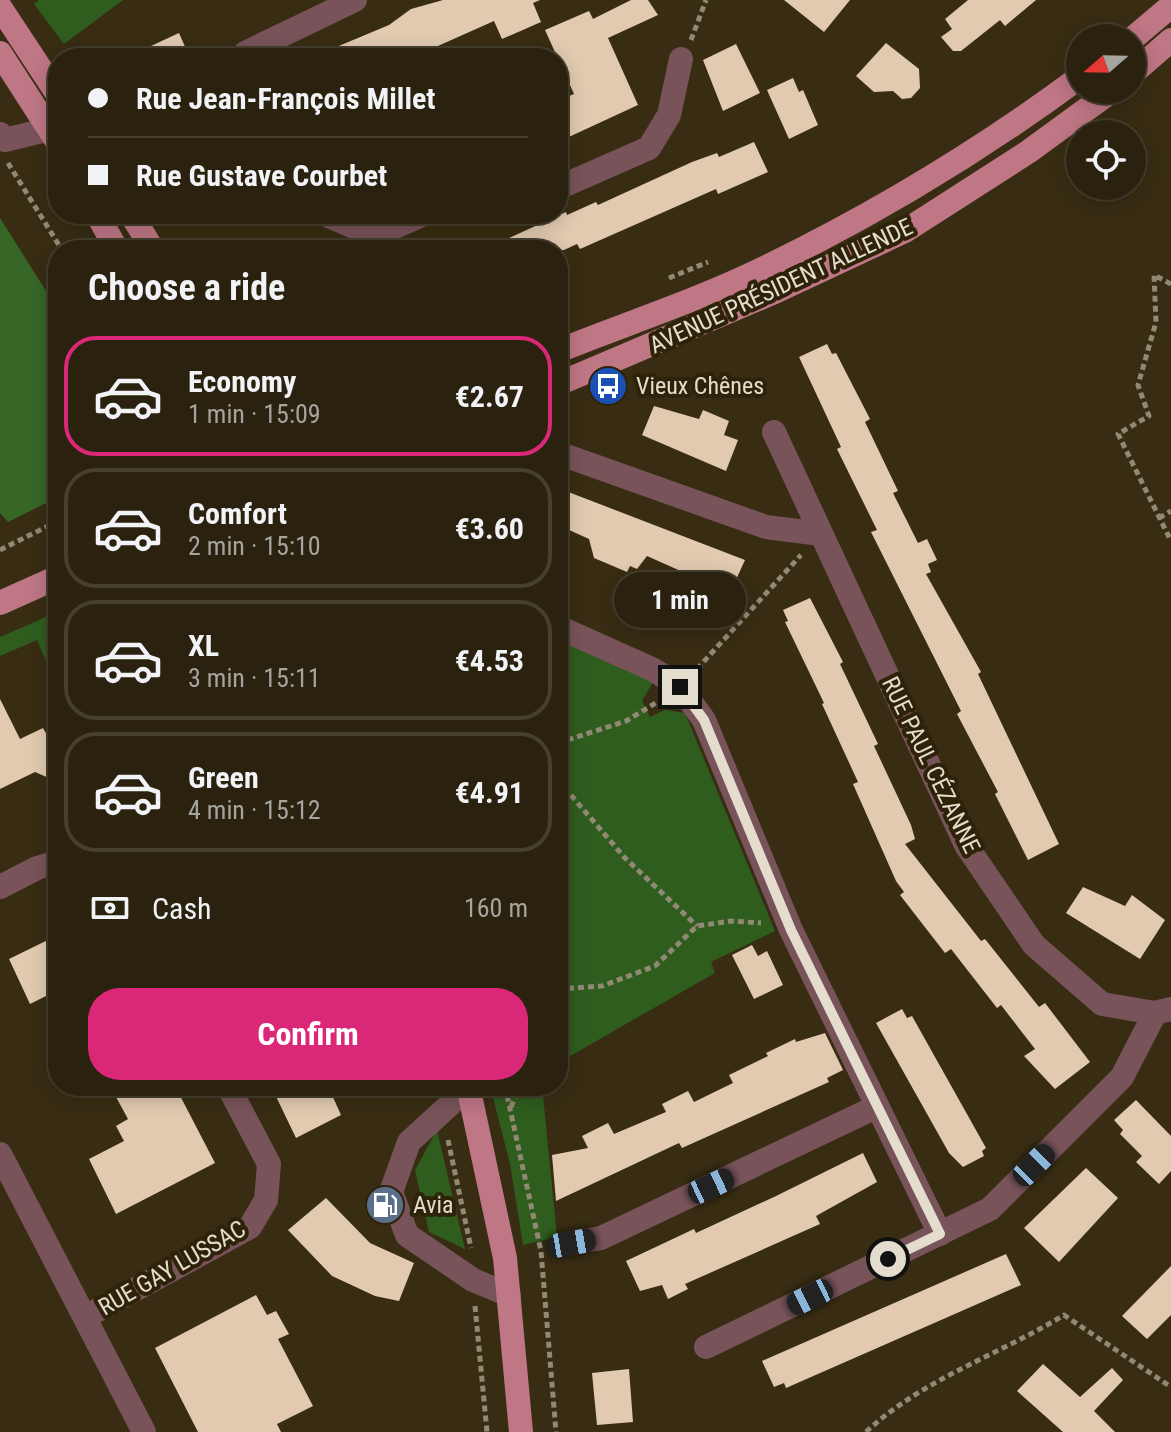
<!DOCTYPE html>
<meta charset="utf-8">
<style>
:root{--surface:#2a220e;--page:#322a17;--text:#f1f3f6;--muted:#a5a49e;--line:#463f2e;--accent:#db2777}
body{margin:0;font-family:"Roboto Condensed",sans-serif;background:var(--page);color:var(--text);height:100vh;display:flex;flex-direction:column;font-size:30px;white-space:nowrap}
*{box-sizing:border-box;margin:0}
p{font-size:26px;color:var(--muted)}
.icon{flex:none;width:44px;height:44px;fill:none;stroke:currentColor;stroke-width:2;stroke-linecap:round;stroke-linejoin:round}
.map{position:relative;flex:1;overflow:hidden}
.details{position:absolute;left:48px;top:240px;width:520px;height:856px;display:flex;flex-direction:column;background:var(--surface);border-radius:32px;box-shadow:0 4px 20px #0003,0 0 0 2px var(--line)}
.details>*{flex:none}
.banner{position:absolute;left:48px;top:48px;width:520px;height:176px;border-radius:32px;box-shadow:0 4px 20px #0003,0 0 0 2px var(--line);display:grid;align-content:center;height:176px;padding:0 40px;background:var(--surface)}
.needle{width:52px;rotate:250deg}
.fabs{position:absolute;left:1066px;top:24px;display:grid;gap:16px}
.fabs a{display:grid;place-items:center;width:80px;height:80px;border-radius:50%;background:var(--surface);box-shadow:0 4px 20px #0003,0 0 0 2px var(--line);font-size:40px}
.end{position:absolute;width:36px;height:36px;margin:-18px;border:10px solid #e4ddce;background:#111;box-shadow:0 0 0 4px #111}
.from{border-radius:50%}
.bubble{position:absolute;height:56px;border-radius:28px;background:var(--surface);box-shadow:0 4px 20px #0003,0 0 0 2px var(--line);font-size:26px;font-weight:700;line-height:56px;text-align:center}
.car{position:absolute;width:24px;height:48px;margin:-24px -12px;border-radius:10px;box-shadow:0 0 6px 2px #0007;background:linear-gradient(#222 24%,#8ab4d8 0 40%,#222 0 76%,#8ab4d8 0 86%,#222 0)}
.banner b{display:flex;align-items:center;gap:28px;height:76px;font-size:30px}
.banner b+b{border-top:2px solid var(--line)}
.banner i{width:20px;height:20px;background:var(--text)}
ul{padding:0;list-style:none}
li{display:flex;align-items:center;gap:24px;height:120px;margin:0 16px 12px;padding:0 24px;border:4px solid var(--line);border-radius:32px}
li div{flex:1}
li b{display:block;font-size:30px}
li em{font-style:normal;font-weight:700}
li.active{border-color:var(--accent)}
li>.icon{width:72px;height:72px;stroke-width:1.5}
h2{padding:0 40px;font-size:36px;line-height:96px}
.pay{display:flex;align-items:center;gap:20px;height:88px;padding:0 40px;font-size:30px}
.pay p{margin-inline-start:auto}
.action{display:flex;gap:16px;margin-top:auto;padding:16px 40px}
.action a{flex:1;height:92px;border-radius:32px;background:var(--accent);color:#fff;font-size:32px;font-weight:700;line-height:92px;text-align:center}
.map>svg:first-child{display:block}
.green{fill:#2e5d1e}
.forest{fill:#366727}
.building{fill:#e1cab0}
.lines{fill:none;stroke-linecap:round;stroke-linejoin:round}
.path{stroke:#928975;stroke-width:5;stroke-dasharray:6 4;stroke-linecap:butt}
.minor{stroke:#78545a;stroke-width:24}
.major{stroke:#bf7685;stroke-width:24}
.route{stroke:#e4ddce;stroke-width:10}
.labels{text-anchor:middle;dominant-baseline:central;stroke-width:8;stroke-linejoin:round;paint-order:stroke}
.street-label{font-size:24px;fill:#e4ddce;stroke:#2e2309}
.poi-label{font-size:24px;fill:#e4ddce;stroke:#2e2309;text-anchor:start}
</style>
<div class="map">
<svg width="1171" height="1432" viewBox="0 0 1171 1432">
<rect width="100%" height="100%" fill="#382d13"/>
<path class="green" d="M39,0H123L64,44L34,4Z
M46,617L54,628L58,626V688L37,640L0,656V637Z
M558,639L653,682L642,701L650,717L665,710L685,713L775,931L711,962L715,973L558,1063Z
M490,1086H542L557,1237L523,1245L510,1164Z
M437,1130L465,1249L429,1232L415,1170Z"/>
<path class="forest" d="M0,218L58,310V497L8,522L0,513Z"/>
<path class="building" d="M443,0H540L533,3L541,22L502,39L494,21L411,58H310L389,25L411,9Z
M631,0H648L658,15L608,38L638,105L558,142V112L567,108L562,99L574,94L545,30L589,11L593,19Z
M784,0H850L824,32Z
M968,0H1036L1005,26L1000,20L961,51H953L941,37L952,29L945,19Z
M179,33L190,58H125Z
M886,43L919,69L920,88L911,98L902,99L893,91L874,92L856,76Z
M736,44L760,93L723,111L703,60Z
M793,78L799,92L803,90L818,125L789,139L767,90Z
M754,142L768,172L718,194L716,189L580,249L577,244L564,250H483L566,212L567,215L596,202L598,205L692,162L717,153L719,157Z
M827,344L832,354L836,353L870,419L865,422L898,491L893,493L918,543L927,539L937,560L928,564L931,572L926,574L981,672L978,674L1059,844L1028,860L995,794L998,792L957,714L961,711L871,532L877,530L837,449L841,447L799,357Z
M654,406L699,419L703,410L729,421L724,435L738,440L726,471L642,435Z
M558,488L745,560L730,593L647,556L637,569L630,566L627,572L594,558L589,539L558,525Z
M810,598L843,662L840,664L878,744L874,746L911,825L915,839L905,844L981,941L985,939L1039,1007L1045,1003L1090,1062L1055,1089L1024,1056L1035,1049L1001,1005L997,1008L951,949L945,953L900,895L904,892L896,881L853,784L858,782L822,704L824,703L785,622L788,621L783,610Z
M0,699L20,739L43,728L58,755V782L35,772L0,789Z
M1083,887L1125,906L1132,895L1165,920L1140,959L1066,913Z
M58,935V990L30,1004L9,959Z
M752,945L758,956L767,951L783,985L754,999L732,955Z
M902,1009L907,1018L912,1016L986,1148L982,1151L984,1156L963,1167L949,1153L876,1023Z
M825,1033L843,1070L827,1078L829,1082L682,1148L679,1143L556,1201L552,1155L588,1148L582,1136L608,1123L614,1134L666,1112L662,1104L688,1091L694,1102L733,1083L729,1075L768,1056L766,1053L795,1039L796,1042Z
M110,1086H175L215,1163L116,1214L89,1159L124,1141L116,1126L128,1119Z
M271,1086H328L341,1115L296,1138Z
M1136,1100L1171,1136V1171L1159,1184L1136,1162L1142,1156L1120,1134L1123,1130L1114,1120Z
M863,1153L877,1182L816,1216L820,1224L685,1284L688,1289L668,1299L662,1285L640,1291L626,1261L694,1229L696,1233L774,1197Z
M1086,1168L1118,1198L1059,1262L1024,1228Z
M326,1198L370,1243L414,1263L399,1301L375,1296L332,1276L288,1230Z
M1006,1254L1021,1285L786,1388L784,1383L774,1387L762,1361Z
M1171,1266V1315L1147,1339L1122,1316Z
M256,1295L267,1315L276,1311L289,1334L278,1339L313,1406L277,1424L281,1432H198L155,1348Z
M1043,1364L1080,1397L1112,1368L1123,1380L1094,1411L1115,1432H1063L1017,1391Z
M629,1369L633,1422L597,1425L592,1373Z"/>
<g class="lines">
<path class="path" d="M1098,38L1109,31
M691,40L706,0
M8,163L62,250
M669,278L708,262
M1171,284L1154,275L1156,322L1138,385L1149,416L1118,434L1171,541
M1159,518L1171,511
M0,550L58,521
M697,669L801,555
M558,743L626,721L659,701
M558,780L625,858L697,926
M558,989L602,986L655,966L697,926L731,921L761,923
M505,1086L541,1251L556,1432
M511,1107L520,1086
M448,1140L471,1248
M475,1306L487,1432
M866,1432C924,1378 997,1356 1064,1315L1171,1387"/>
<path class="minor" d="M247,58L245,53L355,0
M0,134L5,140L50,129
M558,188L649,148L669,115L681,59
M324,214L375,236L424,214
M774,432L966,845L1034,945L1102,1004L1155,1013L1171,1009
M558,453L766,527L821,534
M558,627L654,670L680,687L704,720L791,930L940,1234
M0,887L37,868L58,862
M468,1088L409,1142L391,1192L407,1235L473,1280L509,1295
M0,1154L144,1432
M572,1243L601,1238L876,1107
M85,1317L250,1227L266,1200L269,1164L228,1086
M706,1347L990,1209L1122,1077L1155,1013"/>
<path class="major" d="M0,7L58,95
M1132,39L1171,6
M0,53L58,143
M1132,74L1171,40
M97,214L117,250
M131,214L153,250
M558,351C625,324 696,301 762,269C874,215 980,151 1080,77
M558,384L777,291L905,231L1028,152L1113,90
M0,603L58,577
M468,1086L505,1258L521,1432"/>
</g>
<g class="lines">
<path class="route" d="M680,687L704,720L791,930L940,1234L888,1259"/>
</g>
<defs>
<g id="bus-disc" transform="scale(2)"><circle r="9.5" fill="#1a4fb4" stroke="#2e2309"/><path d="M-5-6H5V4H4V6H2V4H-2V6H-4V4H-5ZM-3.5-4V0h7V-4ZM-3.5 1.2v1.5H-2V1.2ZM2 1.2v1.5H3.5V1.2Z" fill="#fff"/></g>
<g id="fuel-disc" transform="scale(2)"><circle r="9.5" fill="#5c6f8a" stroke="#2e2309"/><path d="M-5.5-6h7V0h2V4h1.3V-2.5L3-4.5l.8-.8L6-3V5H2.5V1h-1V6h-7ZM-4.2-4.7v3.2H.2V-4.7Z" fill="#fff"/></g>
</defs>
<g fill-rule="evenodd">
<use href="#bus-disc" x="608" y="386"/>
<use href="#fuel-disc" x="385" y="1205"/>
</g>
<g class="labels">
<g class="street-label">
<text transform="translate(781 286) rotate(-25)">AVENUE PRÉSIDENT ALLENDE</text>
<text transform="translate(931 765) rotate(64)">RUE PAUL CÉZANNE</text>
<text transform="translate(172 1268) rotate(-30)">RUE GAY LUSSAC</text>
</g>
<g class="poi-label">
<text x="636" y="386">Vieux Chênes</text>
<text x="413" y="1205">Avia</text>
</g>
</g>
</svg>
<div class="fabs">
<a><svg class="needle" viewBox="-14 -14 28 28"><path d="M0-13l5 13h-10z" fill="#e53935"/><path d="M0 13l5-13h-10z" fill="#a5a49e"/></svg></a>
<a><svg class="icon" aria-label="locate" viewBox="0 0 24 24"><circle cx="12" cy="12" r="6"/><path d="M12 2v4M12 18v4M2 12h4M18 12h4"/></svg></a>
</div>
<i class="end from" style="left:888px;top:1259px"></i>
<i class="end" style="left:680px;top:687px"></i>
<div class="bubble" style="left:614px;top:572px;width:132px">1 min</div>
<i class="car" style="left:1034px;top:1165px;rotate:45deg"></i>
<i class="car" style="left:711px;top:1186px;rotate:65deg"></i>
<i class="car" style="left:572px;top:1243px;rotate:80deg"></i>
<i class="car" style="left:810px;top:1297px;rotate:244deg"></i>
<div class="banner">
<b><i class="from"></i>Rue Jean-François Millet</b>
<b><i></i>Rue Gustave Courbet</b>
</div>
<section class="details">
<h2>Choose a ride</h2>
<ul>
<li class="active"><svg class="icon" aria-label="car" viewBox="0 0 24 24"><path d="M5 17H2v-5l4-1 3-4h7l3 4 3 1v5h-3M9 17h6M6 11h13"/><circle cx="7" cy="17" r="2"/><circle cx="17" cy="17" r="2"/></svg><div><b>Economy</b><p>1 min · 15:09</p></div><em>€2.67</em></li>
<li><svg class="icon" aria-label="car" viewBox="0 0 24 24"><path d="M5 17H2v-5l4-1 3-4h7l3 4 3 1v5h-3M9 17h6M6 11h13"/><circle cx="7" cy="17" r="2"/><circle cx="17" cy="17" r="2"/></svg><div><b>Comfort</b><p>2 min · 15:10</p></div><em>€3.60</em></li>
<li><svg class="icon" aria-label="car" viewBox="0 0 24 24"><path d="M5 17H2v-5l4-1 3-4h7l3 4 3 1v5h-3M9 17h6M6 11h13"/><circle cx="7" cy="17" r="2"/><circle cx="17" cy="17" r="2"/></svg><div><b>XL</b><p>3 min · 15:11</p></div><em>€4.53</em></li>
<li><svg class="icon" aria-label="car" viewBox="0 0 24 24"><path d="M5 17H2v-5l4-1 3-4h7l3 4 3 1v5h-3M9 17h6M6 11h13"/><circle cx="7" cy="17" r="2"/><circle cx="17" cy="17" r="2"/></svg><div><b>Green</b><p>4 min · 15:12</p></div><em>€4.91</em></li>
</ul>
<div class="pay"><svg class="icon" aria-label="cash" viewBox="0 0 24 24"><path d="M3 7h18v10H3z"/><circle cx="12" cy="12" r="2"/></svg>Cash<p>160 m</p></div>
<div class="action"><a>Confirm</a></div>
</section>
</div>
